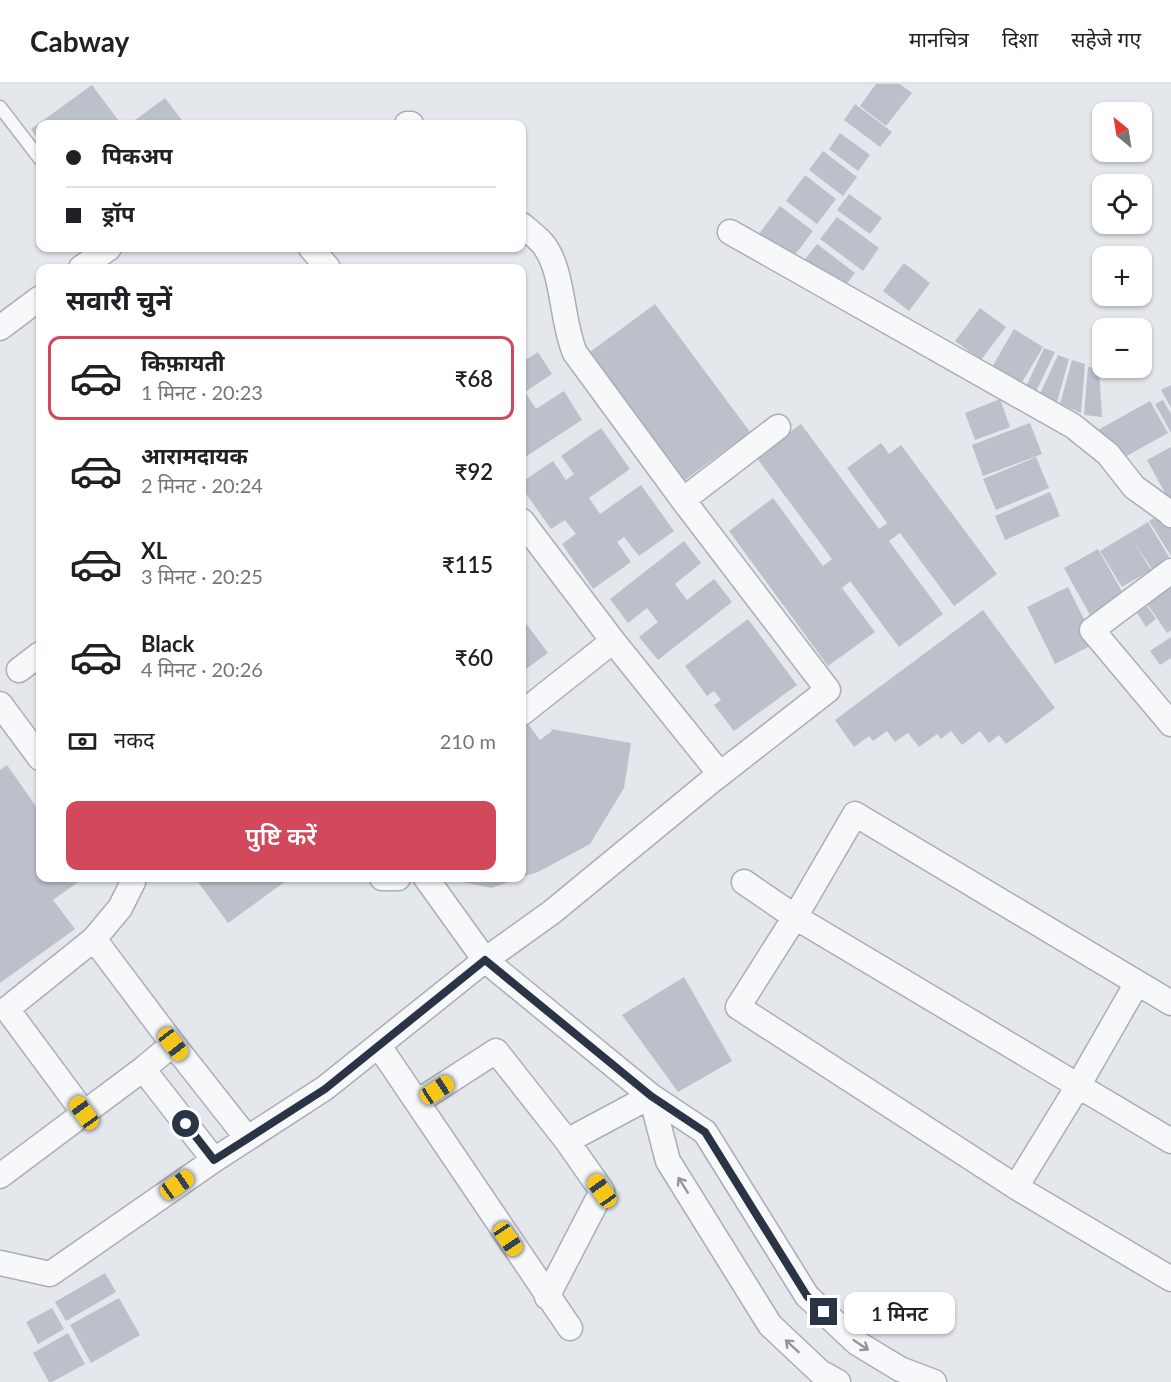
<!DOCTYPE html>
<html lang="hi">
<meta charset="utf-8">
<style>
:root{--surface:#fff;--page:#f2f2f2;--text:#202124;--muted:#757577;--line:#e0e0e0;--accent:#d1495b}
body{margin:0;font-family:Lato,"Noto Sans Devanagari",sans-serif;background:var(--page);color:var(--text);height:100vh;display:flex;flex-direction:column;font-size:22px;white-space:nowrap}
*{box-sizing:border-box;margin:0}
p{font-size:20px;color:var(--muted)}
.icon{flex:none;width:33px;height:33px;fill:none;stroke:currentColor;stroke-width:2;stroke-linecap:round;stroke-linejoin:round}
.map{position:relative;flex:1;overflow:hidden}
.details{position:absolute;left:36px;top:180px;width:490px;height:618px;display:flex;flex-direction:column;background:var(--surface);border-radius:12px;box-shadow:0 2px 4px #0004}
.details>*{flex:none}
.guide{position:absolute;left:36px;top:36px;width:490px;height:132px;border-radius:12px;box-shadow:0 2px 4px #0004;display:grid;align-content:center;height:132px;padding:0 30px;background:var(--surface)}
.needle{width:39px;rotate:330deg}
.controls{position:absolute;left:1092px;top:18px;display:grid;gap:12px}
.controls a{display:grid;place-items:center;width:60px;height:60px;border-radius:12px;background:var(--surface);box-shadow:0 2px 4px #0004;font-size:30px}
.end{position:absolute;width:27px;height:27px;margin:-14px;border:8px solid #2b3445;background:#fff;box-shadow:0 0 0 3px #fff}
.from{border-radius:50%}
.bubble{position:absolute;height:42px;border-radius:12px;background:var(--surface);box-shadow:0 2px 4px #0004;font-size:20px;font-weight:600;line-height:42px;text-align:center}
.car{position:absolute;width:18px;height:36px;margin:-18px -9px;border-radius:8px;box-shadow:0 0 4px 2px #0007;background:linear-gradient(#f5c518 24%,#345 0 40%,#f5c518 0 76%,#345 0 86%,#f5c518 0)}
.guide b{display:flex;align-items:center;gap:21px;height:57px;font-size:22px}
.guide b+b{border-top:2px solid var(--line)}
.guide i{width:15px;height:15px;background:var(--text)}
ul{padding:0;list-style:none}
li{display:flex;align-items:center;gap:18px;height:84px;margin:0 12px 9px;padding:0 18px;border:3px solid transparent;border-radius:12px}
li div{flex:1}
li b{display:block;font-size:22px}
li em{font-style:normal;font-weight:600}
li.current{border-color:var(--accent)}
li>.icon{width:54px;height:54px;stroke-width:1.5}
h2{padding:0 30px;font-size:27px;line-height:72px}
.pay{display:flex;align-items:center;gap:15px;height:66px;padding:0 30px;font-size:22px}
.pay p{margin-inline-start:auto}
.cta{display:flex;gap:12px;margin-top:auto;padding:12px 30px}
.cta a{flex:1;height:69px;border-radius:12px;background:var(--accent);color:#fff;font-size:24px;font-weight:600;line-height:69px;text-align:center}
header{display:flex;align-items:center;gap:36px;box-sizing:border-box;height:84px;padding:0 30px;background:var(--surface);border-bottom:2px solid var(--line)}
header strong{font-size:28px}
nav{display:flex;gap:33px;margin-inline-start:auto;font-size:21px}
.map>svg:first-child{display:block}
.building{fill:#bbc0ca}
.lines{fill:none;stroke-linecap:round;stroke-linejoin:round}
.lane-casing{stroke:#a9aeb7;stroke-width:15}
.street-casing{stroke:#a9aeb7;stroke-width:27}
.lane{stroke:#f7f8fa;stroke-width:12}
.street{stroke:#f7f8fa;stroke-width:24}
.oneway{stroke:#9196a0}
.route{stroke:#2b3445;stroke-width:8}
</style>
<header>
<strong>Cabway</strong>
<nav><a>मानचित्र</a><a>दिशा</a><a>सहेजे गए</a></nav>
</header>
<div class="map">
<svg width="1171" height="1298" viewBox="0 0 1171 1298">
<rect width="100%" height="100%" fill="#e4e7ec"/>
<path class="building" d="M876,0H900L912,9L886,42L860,22Z
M92,1L121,40H40V58L31,45Z
M165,14L184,39L182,40H133L131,39Z
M855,20L892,48L880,63L844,36Z
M840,49L870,71L858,87L829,65Z
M823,67L857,93L843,112L809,86Z
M805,91L836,115L817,140L786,117Z
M849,110L882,134L870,150L837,126Z
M780,122L813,147L791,176L758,151Z
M837,133L879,164L863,187L820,155Z
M817,160L855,189L841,207L803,178Z
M904,179L930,199L909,227L883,207Z
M655,220L750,348L685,396L590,268Z
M980,224L1006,243L981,276L955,257Z
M1014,245L1043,263L1018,305L989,288Z
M1044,264L1055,268L1034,312L1024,307Z
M538,268L552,290L525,308L536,325L564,307L582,336L522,375V278Z
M1058,271L1069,275L1056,322L1038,314Z
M1072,276L1085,280L1081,329L1060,320Z
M1088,283L1099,284L1102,333L1084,331Z
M1171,301V324L1161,306Z
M1000,315L1010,343L975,356L965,329Z
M1163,316L1171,330V349L1155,320Z
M1150,317L1168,349L1116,378L1098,346Z
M1030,339L1042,370L983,392L972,361Z
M801,340L879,445L887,439L847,384L881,359L889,370L901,361L997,490L954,522L900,449L889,457L943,530L899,563L850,497L842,504L875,548L828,582L729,447L773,414L823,482L832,475L756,373Z
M601,344L630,385L589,414L600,430L641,401L674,447L639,472L624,453L617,458L631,478L593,505L562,460L576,450L565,436L551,445L522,404V398L553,377L566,396L574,390L561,372Z
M1171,363V420L1147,376Z
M1036,373L1049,404L996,426L983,395Z
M1050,408L1060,432L1005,456L995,432Z
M1163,429L1171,442V472L1149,437Z
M1148,438L1169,473L1152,485L1131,453L1151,486L1122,503L1100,467Z
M684,457L701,479L675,500L687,516L714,495L732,518L658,576L639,553L658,538L647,524L628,539L610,515Z
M1098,465L1124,511L1090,531L1064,484Z
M1171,501V546L1167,549L1146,518Z
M1068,503L1096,559L1055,580L1027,523Z
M1147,522L1156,535L1146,543L1137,529Z
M983,526L1055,624L1006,660L999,651L989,659L980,647L962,661L951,647L941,655L937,650L919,663L908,649L895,658L887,647L873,657L869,652L854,663L835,636Z
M522,534L548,569L522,588Z
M748,535L797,601L734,647L714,621L721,616L714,607L707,612L685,582Z
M1171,553V574L1160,581L1150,567Z
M528,640L540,656L552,647L551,645L631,659L624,704L590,760L538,788L522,793V645Z
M7,681L40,728V794H84L53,816L75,845L0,899V686Z
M195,794H290L228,839Z
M448,795V794H520L492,804Z
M684,893L732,977L678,1008L622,931Z
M105,1189L116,1208L66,1237L55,1218Z
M119,1214L140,1251L91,1279L70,1241Z
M52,1224L64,1245L38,1260L26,1238Z
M68,1249L85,1280L52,1298H49L33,1269Z"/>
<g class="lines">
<g class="lane-casing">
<path id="lane" d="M0,23L40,75"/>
</g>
<g class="street-casing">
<path id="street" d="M407,40H411
M730,148L1073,342L1108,370L1134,403L1170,429L1171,431
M311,164L328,184
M81,184L109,164
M0,244L40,214
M683,416L778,343
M522,437L613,557L720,690
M1171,487L1092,546L1171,640
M19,586L40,570
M0,620L40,674
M522,629L613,557
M382,794H398
M426,794L485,876L651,1012L705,1048L807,1212L857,1259L900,1285L934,1298
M744,798L795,833L1171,1057
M94,855L120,824L133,798L130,794
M1171,919L855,730L795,833L738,923L1016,1103L1171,1195
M379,962L570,1244
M143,985L214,1076
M651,1012L668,1077L770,1241L820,1288L838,1298
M417,1018L496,967L567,1057L602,1107L547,1213
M84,1029L7,925L94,855L173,960L247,1054
M567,1057L651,1012
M0,1092L143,985L173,960
M1016,1103L1078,1002L1137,899
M0,1179L50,1190L214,1076L325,1004L485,876L552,828L710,698L828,606L683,416L575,269C561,237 564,186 543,160C537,153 529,147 522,141"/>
</g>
<use href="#lane" class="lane"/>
<use href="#street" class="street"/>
</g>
<defs><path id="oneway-shaft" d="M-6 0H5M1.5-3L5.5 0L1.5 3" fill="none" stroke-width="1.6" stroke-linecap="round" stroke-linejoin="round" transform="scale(1.5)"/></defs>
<g class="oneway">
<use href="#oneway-shaft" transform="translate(683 1101) rotate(-122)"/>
<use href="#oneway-shaft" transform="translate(861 1261) rotate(34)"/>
<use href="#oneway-shaft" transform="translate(792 1262) rotate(-137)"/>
</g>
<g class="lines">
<path class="route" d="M186,1040L214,1076L325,1005L485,876L651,1012L705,1048L807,1212L824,1228"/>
</g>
</svg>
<div class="controls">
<a><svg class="needle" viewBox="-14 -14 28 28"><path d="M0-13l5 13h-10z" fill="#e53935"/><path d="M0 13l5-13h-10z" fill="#757577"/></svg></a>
<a><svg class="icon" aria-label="locate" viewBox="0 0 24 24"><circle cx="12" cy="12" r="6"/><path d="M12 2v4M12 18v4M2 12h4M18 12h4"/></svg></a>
<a>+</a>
<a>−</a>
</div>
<i class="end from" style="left:186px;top:1040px"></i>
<i class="end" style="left:824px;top:1228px"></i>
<div class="bubble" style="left:844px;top:1208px;width:111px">1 मिनट</div>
<i class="car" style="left:173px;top:960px;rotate:142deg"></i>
<i class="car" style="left:437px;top:1006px;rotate:57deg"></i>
<i class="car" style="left:84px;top:1029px;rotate:324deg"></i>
<i class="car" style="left:177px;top:1101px;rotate:55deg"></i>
<i class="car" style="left:602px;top:1107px;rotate:325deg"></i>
<i class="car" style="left:508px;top:1155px;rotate:146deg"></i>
<div class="guide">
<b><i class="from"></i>पिकअप</b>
<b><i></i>ड्रॉप</b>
</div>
<section class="details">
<h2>सवारी चुनें</h2>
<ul>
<li class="current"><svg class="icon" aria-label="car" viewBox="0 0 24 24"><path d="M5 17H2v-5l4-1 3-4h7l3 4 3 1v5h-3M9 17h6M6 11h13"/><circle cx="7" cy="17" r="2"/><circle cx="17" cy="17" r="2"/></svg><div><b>किफ़ायती</b><p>1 मिनट · 20:23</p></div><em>₹68</em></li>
<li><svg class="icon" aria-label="car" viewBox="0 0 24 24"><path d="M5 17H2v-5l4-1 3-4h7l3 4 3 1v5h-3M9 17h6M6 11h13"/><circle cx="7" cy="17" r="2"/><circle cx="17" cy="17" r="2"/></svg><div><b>आरामदायक</b><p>2 मिनट · 20:24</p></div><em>₹92</em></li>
<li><svg class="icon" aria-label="car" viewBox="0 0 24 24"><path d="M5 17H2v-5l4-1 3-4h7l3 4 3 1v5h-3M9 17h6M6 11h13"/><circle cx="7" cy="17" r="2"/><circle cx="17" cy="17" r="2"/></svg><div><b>XL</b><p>3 मिनट · 20:25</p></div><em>₹115</em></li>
<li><svg class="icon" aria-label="car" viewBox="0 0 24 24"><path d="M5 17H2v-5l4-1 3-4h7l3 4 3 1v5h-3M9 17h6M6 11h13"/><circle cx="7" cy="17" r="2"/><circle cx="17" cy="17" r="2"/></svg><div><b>Black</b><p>4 मिनट · 20:26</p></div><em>₹60</em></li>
</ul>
<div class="pay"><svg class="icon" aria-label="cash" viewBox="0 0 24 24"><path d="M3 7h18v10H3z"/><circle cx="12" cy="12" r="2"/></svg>नकद<p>210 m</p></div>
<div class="cta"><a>पुष्टि करें</a></div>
</section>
</div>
